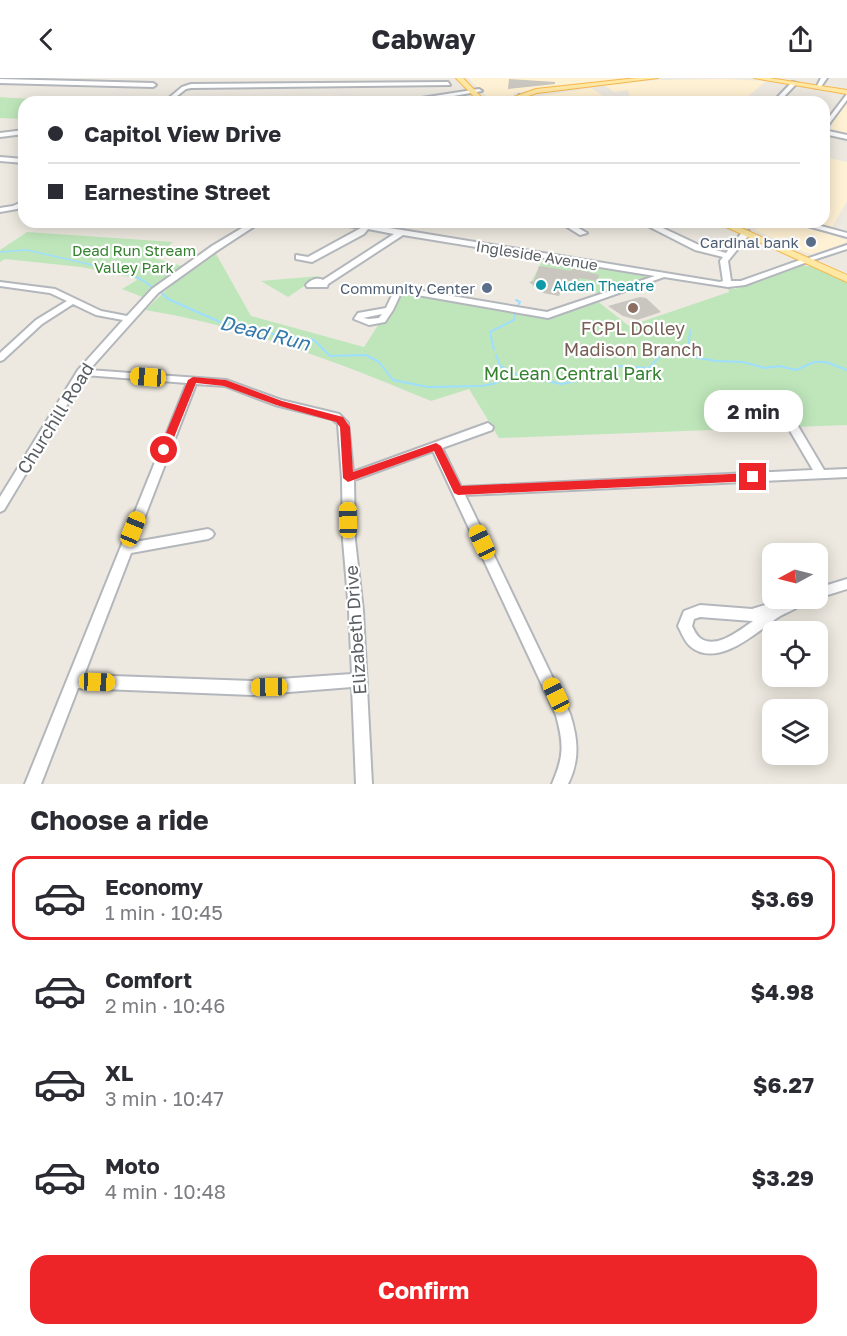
<!DOCTYPE html>
<meta charset="utf-8">
<style>
:root{--surface:#fff;--page:#f2f2f3;--text:#2b2b33;--muted:#7c7c81;--line:#e1e1e2;--accent:#ee2528}
body{margin:0;font-family:"Golos Text",sans-serif;background:var(--page);color:var(--text);height:100vh;display:flex;flex-direction:column;font-size:22px;white-space:nowrap}
*{box-sizing:border-box;margin:0}
p{font-size:20px;color:var(--muted)}
.icon{flex:none;width:33px;height:33px;fill:none;stroke:currentColor;stroke-width:2;stroke-linecap:round;stroke-linejoin:round}
.map{position:relative;height:706px;overflow:hidden}
.sheet{display:flex;flex-direction:column;background:var(--surface);flex:1}
.sheet>*{flex:none}
.guide{position:absolute;left:18px;top:18px;width:812px;height:132px;border-radius:18px;box-shadow:0 3px 15px #0003;display:grid;align-content:center;height:132px;padding:0 30px;background:var(--surface)}
.needle{width:39px;rotate:263deg}
.controls{position:absolute;left:762px;top:465px;display:grid;gap:12px}
.controls a{display:grid;place-items:center;width:66px;height:66px;border-radius:12px;background:var(--surface);box-shadow:0 3px 15px #0003;font-size:30px}
.end{position:absolute;width:27px;height:27px;margin:-14px;border:8px solid #ee2528;background:#fff;box-shadow:0 0 0 3px #fff}
.from{border-radius:50%}
.bubble{position:absolute;height:42px;border-radius:18px;background:var(--surface);box-shadow:0 3px 15px #0003;font-size:20px;font-weight:700;line-height:42px;text-align:center}
.car{position:absolute;width:18px;height:36px;margin:-18px -9px;border-radius:8px;box-shadow:0 0 4px 2px #0007;background:linear-gradient(#f5c518 24%,#345 0 40%,#f5c518 0 76%,#345 0 86%,#f5c518 0)}
.guide b{display:flex;align-items:center;gap:21px;height:57px;font-size:22px}
.guide b+b{border-top:2px solid var(--line)}
.guide i{width:15px;height:15px;background:var(--text)}
ul{padding:0;list-style:none}
li{display:flex;align-items:center;gap:18px;height:84px;margin:0 12px 9px;padding:0 18px;border:3px solid transparent;border-radius:18px}
li div{flex:1}
li b{display:block;font-size:22px}
li em{font-style:normal;font-weight:700}
li.on{border-color:var(--accent)}
li>.icon{width:54px;height:54px;stroke-width:1.5}
h2{padding:0 30px;font-size:27px;line-height:72px}
.primary-button{display:flex;gap:12px;margin-top:auto;padding:12px 30px}
.primary-button a{flex:1;height:69px;border-radius:18px;background:var(--accent);color:#fff;font-size:24px;font-weight:700;line-height:69px;text-align:center}
header{display:flex;justify-content:space-between;align-items:center;height:78px;padding:0 30px;background:var(--surface);font-size:27px;font-weight:700}
.map>svg:first-child{display:block}
.commercial{fill:#fff1d3}
.green{fill:#bfe6bb}
.lines{fill:none;stroke-linecap:round;stroke-linejoin:round}
.stream-far1{stroke:#9edeff;stroke-width:1.5}
.stream{stroke:#9edeff;stroke-width:2}
.building{fill:#c9c5bf}
.minor-casing{stroke:#b3b7bc;stroke-width:4}
.major-casing{stroke:#f5b851;stroke-width:2}
.minor{fill:#fff;fill-rule:evenodd}
.major{fill:#ffe8a3;fill-rule:evenodd}
.route{fill:#ee2528}
.service-dot{fill:#5c6f8a;stroke:#fff;stroke-width:2}
.culture-dot{fill:#0f9aa8;stroke:#fff;stroke-width:2}
.education-dot{fill:#8d6e63;stroke:#fff;stroke-width:2}
.labels{text-anchor:middle;dominant-baseline:central;stroke-width:4.5;stroke-linejoin:round;paint-order:stroke}
.far-service-label{font-size:15px;fill:#4e5e75;stroke:#fff;text-anchor:end}
.far-park-label{font-size:15px;fill:#348130;stroke:#fff}
.far-street-label{font-size:15px;fill:#595e62;stroke:#fff}
.far-culture-label{font-size:15px;fill:#0d838f;stroke:#fff;text-anchor:start}
.education-label{font-size:18px;fill:#785e54;stroke:#fff}
.park-label{font-size:18px;fill:#348130;stroke:#fff}
.street-label{font-size:18px;fill:#595e62;stroke:#fff}
.water-label{font-size:20px;font-style:italic;fill:#367aaa;stroke:#fff}
</style>
<header><svg class="icon" aria-label="back" viewBox="0 0 24 24"><path d="M15 5l-7 7 7 7"/></svg>Cabway<svg class="icon" aria-label="share" viewBox="0 0 24 24"><path d="M12 15V3M7 8l5-5 5 5M5 13v7h14v-7"/></svg></header>
<div class="map">
<svg width="847" height="706" viewBox="0 0 847 706">
<rect width="100%" height="100%" fill="#ede9e0"/>
<path class="commercial" d="M468,0H624L625,1L533,12L514,15L512,19L494,23H491Z
M726,1L766,3L741,24L631,23L628,12L614,14L604,7L656,2Z
M591,10L610,23L533,24L527,20Z
M847,23V56L830,52L833,46L831,45Z
M824,79L847,84V123L831,151L805,144H824Z
M761,144L792,145L847,162L846,165L812,176L804,174L755,152Z"/>
<path class="green" d="M0,19L12,20L113,24H24V41L0,40Z
M27,154L173,164L154,180L186,189L145,220L122,211L137,202L135,200L81,189L5,181L0,184V172Z
M215,174L251,238L364,269L400,213L545,238L596,222L629,248L729,214L728,210L735,211L801,188H810L847,204V347L499,360L469,311L431,323C338,284 244,248 145,232L175,204Z
M544,180L660,199L604,216L531,204Z
M319,198L288,219L261,203Z"/>
<g class="lines">
<path class="stream-far1" d="M0,174L27,172L110,191"/>
<path class="stream" d="M99,189C119,193 139,196 154,211
M162,215L168,221L220,244L262,251L275,257L314,262L330,278L366,277L379,284L393,302L428,309L481,308L493,306L515,296L561,306L595,299L616,288L649,290L661,277L671,275L716,283L743,284L765,290L779,288L796,292L814,284H826L847,292
M516,222L520,224L517,229
M494,272L490,254L514,242L515,236
M688,276L690,252
M496,277L500,288L515,296"/>
</g>
<path class="building" d="M509,1L555,4V6L508,11Z
M539,188L572,193V190L599,197L598,203L579,200L575,212L562,210L559,218L543,215L544,212L538,211L529,204L534,203Z
M640,219L646,220L661,234L637,242L623,238L608,228Z"/>
<g class="lines">
<g class="minor-casing">
<path id="minor" d="M821,0H827L820,10H816Z
M0,1L153,5L156,7L153,9L0,5Z
M448,4L450,7L191,10L186,11L172,22L415,21L479,11L482,13L419,24H164L182,9L191,6Z
M792,4L797,5L779,24H773Z
M847,16V22L826,50L824,51V46Z
M519,17L531,23L532,24H525L517,20Z
M24,52V56L0,59V55Z
M824,52L847,57V61L824,56Z
M0,79L24,81V85L0,83Z
M24,102V118L21,116V104Z
M24,123V128L17,131L0,134V130L13,128Z
M252,144H261L218,172L158,215L89,292L226,302L281,322L339,336L348,345L353,394L488,345L493,349L492,352L442,370L461,409L813,392L786,346L791,342L795,343L824,392L847,391V399L465,417L570,636C578,661 580,682 568,706H552C564,678 564,667 556,637L433,373L354,402L355,462L363,533L372,706H356L352,609L252,617L78,610L41,706H25L187,305L85,297L4,432L0,434V419L78,292L123,242L96,237L73,226L42,246L3,282L0,283V275L36,242L67,223L50,215L0,208V204L55,211L101,233L127,238L152,211L212,168ZM196,306L225,308L275,327L332,341L338,346L342,400L343,462L349,533L352,596L252,603L84,597L131,475L208,461L212,459L214,456L212,453L208,451L135,464Z
M332,144H350L402,152L720,204L723,203L720,183L723,179L695,172L640,144H650L701,168L726,175L743,153H749V157L728,183L731,203H741L803,181H806L810,183L745,207L728,209L664,199L548,240L406,215L400,217L393,232L385,244L369,247L354,241L358,235L386,230L394,213L405,210L547,234L655,198L403,157L328,206L327,209H307L306,207C310,202 317,199 323,202L394,156L368,151L364,156L312,184L296,181V177L308,179L361,150L336,146ZM382,236L379,240L369,241L363,240Z
M559,144H568L587,155L580,157Z
M793,144H806L847,155V159Z
M847,167V171L813,182L809,180Z
M847,501V511L818,520V510Z
M788,520H808C803,529 786,534 777,540C755,556 716,591 690,568C685,564 681,554 678,548L684,533L700,527L752,531ZM700,539L752,543H753C740,552 716,572 700,560C696,557 694,552 692,548L694,541Z"/>
</g>
<g class="major-casing">
<path id="major" d="M456,0H463L486,24H479Z
M637,0H658L537,15L510,24H500L536,11Z
M754,0H769L847,12V16Z
M715,144H728L847,197V204Z"/>
</g>
<use href="#minor" class="minor"/>
<use href="#major" class="major"/>
</g>
<path class="route" d="M193,299L226,302L282,323L343,339L350,349L353,394L436,365L441,368L461,408L753,395L759,399L753,403L458,417L454,415L434,373L348,404L343,400L340,349L336,344L276,327L224,308L196,305L169,372L164,376L161,375L159,372L188,302Z"/>
<g class="service-dot">
<circle cx="811" cy="164" r="6"/>
<circle cx="487" cy="210" r="6"/>
</g>
<circle class="culture-dot" cx="541" cy="207" r="6"/>
<circle class="education-dot" cx="633" cy="230" r="6"/>
<g class="labels">
<g class="far-service-label">
<text x="799" y="164">Cardinal bank</text>
<text x="475" y="210">Community Center</text>
</g>
<g class="far-park-label">
<text x="134" y="172">Dead Run Stream<tspan x="134" dy="17">Valley Park</tspan></text>
</g>
<g class="far-street-label">
<text transform="translate(537 177) rotate(9)">Ingleside Avenue</text>
</g>
<g class="far-culture-label">
<text x="553" y="207">Alden Theatre</text>
</g>
<g class="education-label">
<text x="633" y="250">FCPL Dolley<tspan x="633" dy="21">Madison Branch</tspan></text>
</g>
<g class="park-label">
<text x="573" y="295">McLean Central Park</text>
</g>
<g class="street-label">
<text transform="translate(55 340) rotate(-58)">Churchill Road</text>
<text transform="translate(355 552) rotate(-94)">Elizabeth Drive</text>
</g>
<g class="water-label">
<text transform="translate(265 254) rotate(14)">Dead Run</text>
</g>
</g>
</svg>
<div class="controls">
<a><svg class="needle" viewBox="-14 -14 28 28"><path d="M0-13l5 13h-10z" fill="#e53935"/><path d="M0 13l5-13h-10z" fill="#7c7c81"/></svg></a>
<a><svg class="icon" aria-label="locate" viewBox="0 0 24 24"><circle cx="12" cy="12" r="6"/><path d="M12 2v4M12 18v4M2 12h4M18 12h4"/></svg></a>
<a><svg class="icon" aria-label="layers" viewBox="0 0 24 24"><path d="M12 4l9 5-9 5-9-5zM3 14l9 5 9-5"/></svg></a>
</div>
<i class="end from" style="left:164px;top:372px"></i>
<i class="end" style="left:753px;top:399px"></i>
<div class="bubble" style="left:704px;top:312px;width:99px">2 min</div>
<i class="car" style="left:148px;top:299px;rotate:274deg"></i>
<i class="car" style="left:348px;top:442px;rotate:359deg"></i>
<i class="car" style="left:133px;top:451px;rotate:22deg"></i>
<i class="car" style="left:482px;top:464px;rotate:335deg"></i>
<i class="car" style="left:97px;top:604px;rotate:92deg"></i>
<i class="car" style="left:269px;top:609px;rotate:269deg"></i>
<i class="car" style="left:556px;top:617px;rotate:334deg"></i>
<div class="guide">
<b><i class="from"></i>Capitol View Drive</b>
<b><i></i>Earnestine Street</b>
</div>
</div>
<section class="sheet">
<h2>Choose a ride</h2>
<ul>
<li class="on"><svg class="icon" aria-label="car" viewBox="0 0 24 24"><path d="M5 17H2v-5l4-1 3-4h7l3 4 3 1v5h-3M9 17h6M6 11h13"/><circle cx="7" cy="17" r="2"/><circle cx="17" cy="17" r="2"/></svg><div><b>Economy</b><p>1 min · 10:45</p></div><em>$3.69</em></li>
<li><svg class="icon" aria-label="car" viewBox="0 0 24 24"><path d="M5 17H2v-5l4-1 3-4h7l3 4 3 1v5h-3M9 17h6M6 11h13"/><circle cx="7" cy="17" r="2"/><circle cx="17" cy="17" r="2"/></svg><div><b>Comfort</b><p>2 min · 10:46</p></div><em>$4.98</em></li>
<li><svg class="icon" aria-label="car" viewBox="0 0 24 24"><path d="M5 17H2v-5l4-1 3-4h7l3 4 3 1v5h-3M9 17h6M6 11h13"/><circle cx="7" cy="17" r="2"/><circle cx="17" cy="17" r="2"/></svg><div><b>XL</b><p>3 min · 10:47</p></div><em>$6.27</em></li>
<li><svg class="icon" aria-label="car" viewBox="0 0 24 24"><path d="M5 17H2v-5l4-1 3-4h7l3 4 3 1v5h-3M9 17h6M6 11h13"/><circle cx="7" cy="17" r="2"/><circle cx="17" cy="17" r="2"/></svg><div><b>Moto</b><p>4 min · 10:48</p></div><em>$3.29</em></li>
</ul>
<div class="primary-button"><a>Confirm</a></div>
</section>
